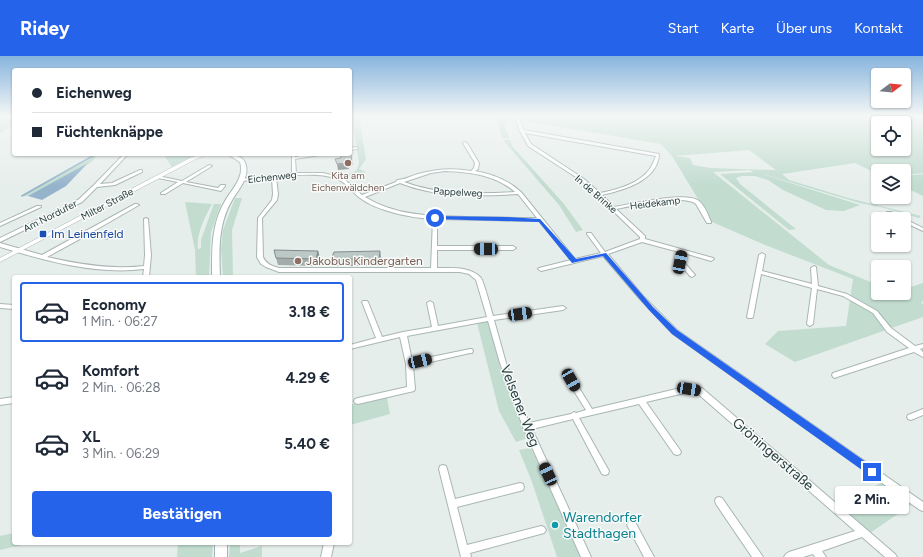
<!DOCTYPE html>
<html lang="de">
<meta charset="utf-8">
<style>
:root{--surface:#fff;--page:#f6f6f7;--text:#1f2937;--muted:#747a83;--line:#e0e1e3;--accent:#2563eb}
body{margin:0;font-family:Figtree,sans-serif;background:var(--page);color:var(--text);height:100vh;display:flex;flex-direction:column;font-size:15px;white-space:nowrap}
*{box-sizing:border-box;margin:0}
p{font-size:13px;color:var(--muted)}
.icon{flex:none;width:22px;height:22px;fill:none;stroke:currentColor;stroke-width:2;stroke-linecap:round;stroke-linejoin:round}
.map{position:relative;flex:1;overflow:hidden}
.drawer{position:absolute;left:12px;top:219px;width:340px;height:270px;display:flex;flex-direction:column;background:var(--surface);border-radius:4px;box-shadow:0 1px 3px #0004}
.drawer>*{flex:none}
.top-card{position:absolute;left:12px;top:12px;width:340px;height:88px;border-radius:4px;box-shadow:0 1px 3px #0004;display:grid;align-content:center;height:88px;padding:0 20px;background:var(--surface)}
.needle{width:26px;rotate:74deg}
.tools{position:absolute;left:871px;top:12px;display:grid;gap:8px}
.tools a{display:grid;place-items:center;width:40px;height:40px;border-radius:4px;background:var(--surface);box-shadow:0 1px 3px #0004;font-size:20px}
.end{position:absolute;width:18px;height:18px;margin:-9px;border:5px solid #2563eb;background:#fff;box-shadow:0 0 0 2px #fff}
.from{border-radius:50%}
.bubble{position:absolute;height:28px;border-radius:4px;background:var(--surface);box-shadow:0 1px 3px #0004;font-size:13px;font-weight:700;line-height:28px;text-align:center}
.car{position:absolute;width:12px;height:24px;margin:-12px -6px;border-radius:5px;box-shadow:0 0 3px 1px #0007;background:linear-gradient(#222 24%,#8ab4d8 0 40%,#222 0 76%,#8ab4d8 0 86%,#222 0)}
.top-card b{display:flex;align-items:center;gap:14px;height:38px;font-size:15px}
.top-card b+b{border-top:1px solid var(--line)}
.top-card i{width:10px;height:10px;background:var(--text)}
ul{padding:7px 0 0;list-style:none}
li{display:flex;align-items:center;gap:12px;height:60px;margin:0 8px 6px;padding:0 12px;border:2px solid transparent;border-radius:4px}
li div{flex:1}
li b{display:block;font-size:15px}
li em{font-style:normal;font-weight:700}
li.current{border-color:var(--accent)}
li>.icon{width:36px;height:36px;stroke-width:1.5}
.cta{display:flex;gap:8px;margin-top:auto;padding:8px 20px}
.cta a{flex:1;height:46px;border-radius:4px;background:var(--accent);color:#fff;font-size:16px;font-weight:700;line-height:46px;text-align:center}
header{display:flex;align-items:center;gap:24px;box-sizing:border-box;height:56px;padding:0 20px;background:var(--accent);color:#fff}
header strong{font-size:19px}
nav{display:flex;gap:22px;margin-inline-start:auto;font-size:14px}
.map>svg:first-child{display:block}
.green{fill:#c2dcd0;fill-rule:evenodd}
.water{fill:#95b4cc}
.lines{fill:none;stroke-linecap:round;stroke-linejoin:round}
.stream{stroke:#95b4cc;stroke-width:1.5}
.minor-casing{stroke:#a9b6b4;stroke-width:2}
.tertiary-casing{stroke:#a9b6b4;stroke-width:1}
.secondary-casing{stroke:#a3b5b4;stroke-width:2}
.minor{fill:#fff;fill-rule:evenodd}
.tertiary{fill:#fff;fill-rule:evenodd}
.secondary{fill:#fff;fill-rule:evenodd}
.wall{fill:#a2acaa}
.shaded-wall{fill:#848c8b}
.building{fill:#bcc8c6;stroke:#848c8b}
.route{fill:#2563eb}
.education-dot{fill:#8d6e63;stroke:#f7faf9;stroke-width:1.5}
.transit-dot{fill:#1a4fb4;stroke:#f7faf9;stroke-width:1.5}
.culture-dot{fill:#0f9aa8;stroke:#f7faf9;stroke-width:1.5}
.labels{text-anchor:middle;dominant-baseline:central;stroke-width:3;stroke-linejoin:round;paint-order:stroke}
.far-education-label{font-size:10px;fill:#785e54;stroke:#f7faf9}
.far-street-label{font-size:10px;fill:#273e3e;stroke:#f7faf9}
.transit-label{font-size:12px;fill:#164399;stroke:#f7faf9;text-anchor:start}
.education-label{font-size:12px;fill:#785e54;stroke:#f7faf9;text-anchor:start}
.near-street-label{font-size:14px;fill:#273e3e;stroke:#f7faf9}
.near-culture-label{font-size:14px;fill:#0d838f;stroke:#f7faf9;text-anchor:start}
</style>
<header>
<strong>Ridey</strong>
<nav><a>Start</a><a>Karte</a><a>Über uns</a><a>Kontakt</a></nav>
</header>
<div class="map">
<svg width="923" height="501" viewBox="0 0 923 501">
<rect width="100%" height="100%" fill="#e6eeec"/>
<path class="green" d="M0,60H14V69L0,77Z
M359,60L366,103L359,113L366,116L349,122L345,120L357,114L359,107L352,64Z
M496,60H914L923,63V117L904,119V115H878V118L855,107L782,118L789,124L848,142L921,160L919,162L881,151L860,147L756,116L860,149L844,155L826,154L783,134L768,124L755,120H742L736,122L740,128L796,173L789,174L720,118L754,116L749,114L713,116L829,209L878,229V237H904V233L923,227V244L921,247L923,248V261L795,306L765,288L778,275L846,270L853,223L765,189L712,166L672,100L661,88L519,64L503,65L509,82H502ZM878,67H904V93H878ZM749,94L776,114L710,112L693,109L690,102L675,100Z
M503,84H510L513,91L564,148L583,174L576,176L559,149Z
M95,98H99L90,107L28,140H20Z
M163,98H197L172,111Z
M923,118V140L904,131V120Z
M235,142H242L232,174L233,221H223L221,193L223,174Z
M185,146L212,148C205,161 196,178 198,193L201,192V184L212,153L214,148H221L211,176L209,221H196L195,194Z
M485,265L490,268L500,310L515,353L528,382L516,386L499,355L477,267Z
M387,342L390,358L350,369V349L373,343Z
M531,392L582,501H557L532,426L519,394Z
M880,427L911,449L870,477L841,451Z
M14,477V487H30L0,494V480Z
M178,487H213L212,501H177Z
M230,487H240V497L262,490V501H229Z"/>
<path class="water" d="M88,107L66,130L42,144L28,140Z"/>
<g class="lines">
<path class="stream" d="M22,140L96,98"/>
<g class="minor-casing">
<path id="minor" d="M514,60H518L524,74L659,98C658,125 623,134 602,139L614,151C631,148 686,135 699,145C705,150 708,159 711,166V167H707L696,148C684,138 633,150 616,153L645,180V183L713,202L714,203L711,205L684,197L683,205L695,219L692,221L690,220L677,205L679,196L642,186L608,198L643,240L677,274L923,446V455L920,454L673,278L639,242L603,200L541,215L538,213L539,212L571,204L539,165L437,163V190H513L516,192L513,194H437V212C451,212 471,210 481,222C484,226 491,253 493,260L563,250L566,252L563,254L494,264L506,307L529,367L571,358L574,356L576,357L586,354L567,324L569,322L571,321L573,322L592,353L689,330L702,332L895,498L897,501H885L862,481L822,495L826,501H815L813,498L803,501H784L786,498L789,496L855,475L697,337L689,336L646,346L680,394L681,396L680,398L677,399L674,398L639,348L579,362L609,415L608,418L605,419L602,418L573,363L532,373L591,501H581L523,371L500,307L488,265L407,280L412,305L470,293H472L473,295L472,297H470L413,310L415,333L414,335L358,348L355,347L354,345L355,343L358,342L407,331L406,308L400,281L350,293V289L376,282L362,246L363,245H367L368,246L382,281L403,276L432,271L427,247L430,245L433,247L438,270L487,261L476,224L469,218L460,216H279L266,211L261,208L257,201L258,162L272,144L273,138L272,122L241,125L239,124L241,123L292,117V99H294L295,101L312,98H322L320,99L295,103L296,117H323L343,122L362,139L396,126L397,124C404,124 411,120 418,118C436,113 453,112 471,115L474,112L475,107L463,87L465,86L467,87L479,107L478,113L475,115C492,118 508,124 521,136L575,203L601,197L587,178V177H591L605,196L640,183V181L638,179L582,125L528,90L520,75ZM525,77L656,100C654,105 652,110 649,114C638,128 616,134 600,137L584,123L531,88ZM445,115C470,116 496,119 515,136C479,138 438,139 404,126L431,117ZM294,119C309,119 325,117 339,124C347,127 353,137 360,142C377,155 411,162 433,163L431,212H279C272,210 266,208 263,201L262,162L277,144L278,138L276,121ZM400,127C437,142 479,140 518,138L537,162C513,162 490,161 466,161C431,160 396,160 365,141Z
M356,91L358,92L357,93L350,94V92Z
M124,98H128L100,128L112,127L140,114H142V116L115,129L97,131L82,146L0,186V182L78,144L94,129Z
M209,109L212,110L186,126L218,132L221,129H225V130L221,135L183,127L165,138H161V137L178,126L158,122V120L182,125Z
M135,148H137L139,149L92,176L108,180V182L106,183L89,178L47,201C78,208 112,214 144,210L145,199L144,163L146,162L148,163L151,199L149,221H143L144,213C96,219 46,205 0,191V187L42,199Z
M37,150H41V151L0,170V167Z
M887,156H891L923,172V175L904,166V163H897L887,158Z
M762,197L765,199L762,215L812,228L811,212L814,210L816,211L818,230L847,238L877,255L891,272L915,290L923,288V292L920,293L923,296V301L914,296L837,321L835,322L833,321L832,319L833,317L909,292L887,276L873,257L843,240L817,233L813,268L810,270L808,269L807,268L812,232L761,218L753,261L752,262H748L747,261L759,199Z
M0,248L14,249V253L0,252Z
M14,341V347L0,349V343Z
M923,353V359L911,364L908,363L907,361L908,359Z
M443,409L446,410L447,413L455,443L520,427L523,428L524,431L523,434L520,435L457,451L467,489L541,470L544,471L546,474L544,477L470,497L471,501H461L439,413L440,410Z
M719,441L722,442L761,498L763,501H752L716,448L715,445L716,442Z
M632,465L635,466L654,501H644L627,469L629,466Z
M324,487H334L331,501H321Z"/>
</g>
<g class="tertiary-casing">
<path id="tertiary" d="M202,98H208L194,104L0,206V202L190,102Z"/>
</g>
<g class="secondary-casing">
<path id="secondary" d="M227,98C235,98 245,101 246,110C249,123 237,135 231,146C218,169 219,195 220,221H212C212,195 211,168 225,145C232,133 245,121 240,106Z
M215,487H227V501H215Z"/>
</g>
<use href="#minor" class="minor"/>
<use href="#tertiary" class="tertiary"/>
<use href="#secondary" class="secondary"/>
</g>
<path class="wall" d="M318,195L320,202L317,210L278,209L276,202Z
M381,202L380,210H332L331,203Z"/>
<path class="shaded-wall" d="M347,103H352L353,109H348L349,113L338,114L337,108Z
M318,195L320,202L317,210L316,203Z
M380,195L381,202L380,210L379,203Z"/>
<path class="building" d="M350,96L352,103H347L348,107L337,108L335,103L341,102L340,98H350Z
M274,194L318,195L316,203L276,202Z
M380,195L379,203H331L334,196Z"/>
<linearGradient id="sky" x2="0" y2="1"><stop stop-color="#87b4dd"/><stop offset="0.46" stop-color="#f4f7f6"/><stop offset="1" stop-color="#f4f7f6" stop-opacity="0"/></linearGradient>
<rect width="923" height="130" fill="url(#sky)"/>
<path class="route" d="M435,160L506,161L540,163L576,203L606,197L653,251L677,274L876,413L877,416L876,419H869L672,278L649,254L603,200L572,207L539,166L433,163L432,162Z"/>
<g class="education-dot">
<circle cx="348" cy="107" r="4"/>
<circle cx="298" cy="205" r="4"/>
</g>
<rect class="transit-dot" x="39" y="174" width="8" height="8" rx="2"/>
<circle class="culture-dot" cx="555" cy="469" r="4"/>
<g class="labels">
<g class="far-education-label">
<text x="348" y="119">Kita am<tspan x="348" dy="12">Eichenwäldchen</tspan></text>
</g>
<g class="far-street-label">
<text transform="translate(272 121) rotate(-6)">Eichenweg</text>
<text transform="translate(458 136) rotate(3)">Pappelweg</text>
<text transform="translate(596 138) rotate(41)">In de Brinke</text>
<text transform="translate(655 147) rotate(-7)">Heidekamp</text>
<text transform="translate(107 148) rotate(-28)">Milter Straße</text>
<text transform="translate(50 160) rotate(-27)">Am Nordufer</text>
</g>
<g class="transit-label">
<text x="51" y="178">Im Leinenfeld</text>
</g>
<g class="education-label">
<text x="306" y="205">Jakobus Kindergarten</text>
</g>
<g class="near-street-label">
<text transform="translate(520 350) rotate(69)">Velsener Weg</text>
<text transform="translate(773 398) rotate(41)">Gröningerstraße</text>
</g>
<g class="near-culture-label">
<text x="563" y="461">Warendorfer<tspan x="563" dy="16">Stadthagen</tspan></text>
</g>
</g>
</svg>
<div class="tools">
<a><svg class="needle" viewBox="-14 -14 28 28"><path d="M0-13l5 13h-10z" fill="#e53935"/><path d="M0 13l5-13h-10z" fill="#747a83"/></svg></a>
<a><svg class="icon" aria-label="locate" viewBox="0 0 24 24"><circle cx="12" cy="12" r="6"/><path d="M12 2v4M12 18v4M2 12h4M18 12h4"/></svg></a>
<a><svg class="icon" aria-label="layers" viewBox="0 0 24 24"><path d="M12 4l9 5-9 5-9-5zM3 14l9 5 9-5"/></svg></a>
<a>+</a>
<a>−</a>
</div>
<i class="end from" style="left:435px;top:162px"></i>
<i class="end" style="left:872px;top:416px"></i>
<div class="bubble" style="left:835px;top:430px;width:74px">2 Min.</div>
<i class="car" style="left:486px;top:193px;rotate:271deg"></i>
<i class="car" style="left:680px;top:206px;rotate:11deg"></i>
<i class="car" style="left:520px;top:258px;rotate:82deg"></i>
<i class="car" style="left:420px;top:305px;rotate:77deg"></i>
<i class="car" style="left:571px;top:324px;rotate:150deg"></i>
<i class="car" style="left:689px;top:333px;rotate:99deg"></i>
<i class="car" style="left:548px;top:418px;rotate:335deg"></i>
<div class="top-card">
<b><i class="from"></i>Eichenweg</b>
<b><i></i>Füchtenknäppe</b>
</div>
<section class="drawer">
<ul>
<li class="current"><svg class="icon" aria-label="car" viewBox="0 0 24 24"><path d="M5 17H2v-5l4-1 3-4h7l3 4 3 1v5h-3M9 17h6M6 11h13"/><circle cx="7" cy="17" r="2"/><circle cx="17" cy="17" r="2"/></svg><div><b>Economy</b><p>1 Min. · 06:27</p></div><em>3.18 €</em></li>
<li><svg class="icon" aria-label="car" viewBox="0 0 24 24"><path d="M5 17H2v-5l4-1 3-4h7l3 4 3 1v5h-3M9 17h6M6 11h13"/><circle cx="7" cy="17" r="2"/><circle cx="17" cy="17" r="2"/></svg><div><b>Komfort</b><p>2 Min. · 06:28</p></div><em>4.29 €</em></li>
<li><svg class="icon" aria-label="car" viewBox="0 0 24 24"><path d="M5 17H2v-5l4-1 3-4h7l3 4 3 1v5h-3M9 17h6M6 11h13"/><circle cx="7" cy="17" r="2"/><circle cx="17" cy="17" r="2"/></svg><div><b>XL</b><p>3 Min. · 06:29</p></div><em>5.40 €</em></li>
</ul>
<div class="cta"><a>Bestätigen</a></div>
</section>
</div>
